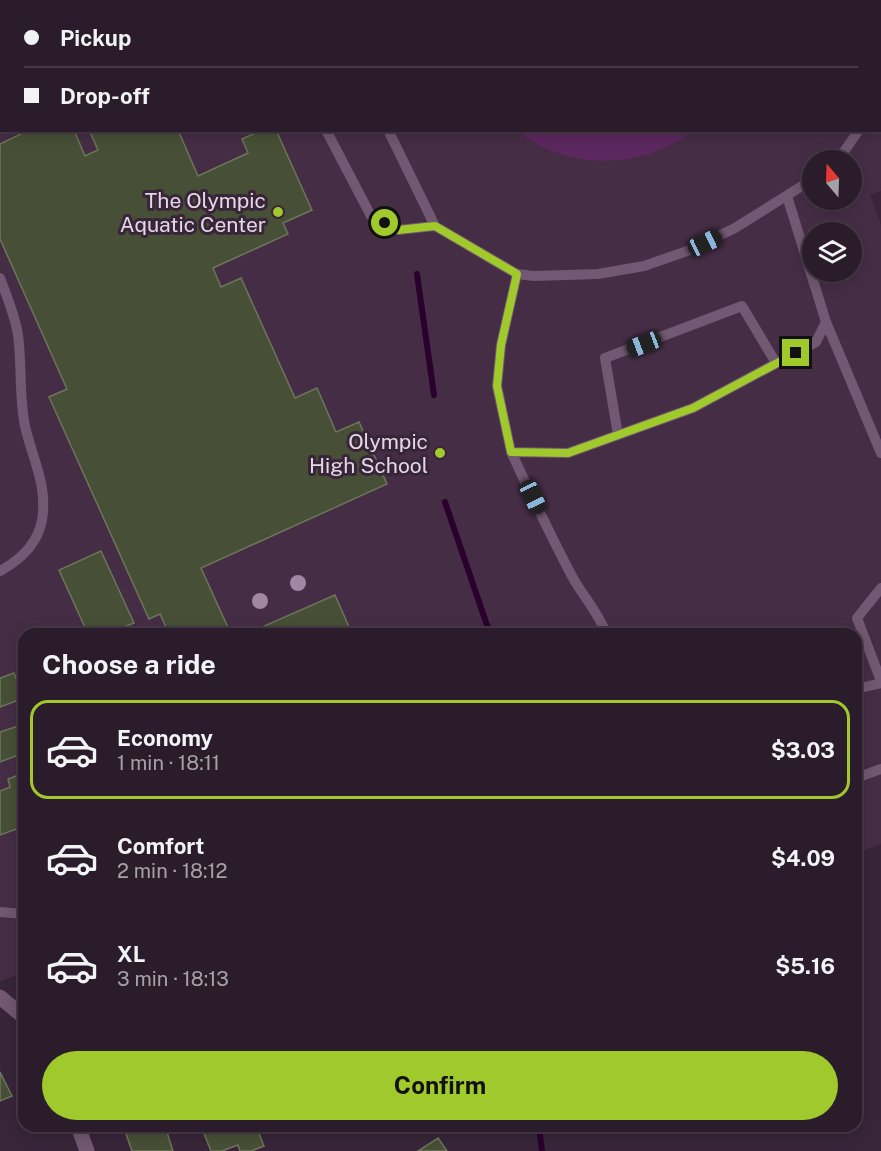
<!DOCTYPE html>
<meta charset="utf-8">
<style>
:root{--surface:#2a1c2b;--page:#362937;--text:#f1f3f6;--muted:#a5a1a9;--line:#463a47;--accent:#a0c92b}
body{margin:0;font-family:"Public Sans",sans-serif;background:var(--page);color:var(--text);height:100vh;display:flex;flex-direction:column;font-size:22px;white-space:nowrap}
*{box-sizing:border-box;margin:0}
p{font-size:20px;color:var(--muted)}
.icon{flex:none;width:33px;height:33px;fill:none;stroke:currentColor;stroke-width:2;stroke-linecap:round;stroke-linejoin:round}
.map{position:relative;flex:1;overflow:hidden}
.sheet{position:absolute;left:18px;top:628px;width:844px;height:504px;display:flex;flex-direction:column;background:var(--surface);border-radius:18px;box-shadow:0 3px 15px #0003,0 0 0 2px var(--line)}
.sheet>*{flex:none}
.hud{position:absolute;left:0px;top:0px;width:882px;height:132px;box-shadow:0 3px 15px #0003,0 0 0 2px var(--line);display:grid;align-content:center;height:132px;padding:0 24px;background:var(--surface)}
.needle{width:39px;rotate:341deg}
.controls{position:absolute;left:802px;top:150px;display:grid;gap:12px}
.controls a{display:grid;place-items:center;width:60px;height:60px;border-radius:50%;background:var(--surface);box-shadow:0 3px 15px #0003,0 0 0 2px var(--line);font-size:30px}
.end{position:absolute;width:27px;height:27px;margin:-14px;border:8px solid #a0c92b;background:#111;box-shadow:0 0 0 3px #111}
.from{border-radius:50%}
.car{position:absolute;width:18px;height:36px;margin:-18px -9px;border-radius:8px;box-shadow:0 0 4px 2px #0007;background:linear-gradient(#222 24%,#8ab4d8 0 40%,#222 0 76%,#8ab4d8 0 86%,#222 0)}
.hud b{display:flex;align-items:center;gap:21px;height:57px;font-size:22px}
.hud b+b{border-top:2px solid var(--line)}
.hud i{width:15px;height:15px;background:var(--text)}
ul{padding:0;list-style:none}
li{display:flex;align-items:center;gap:18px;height:99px;margin:0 12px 9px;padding:0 12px;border:3px solid transparent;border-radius:18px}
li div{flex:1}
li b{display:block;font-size:22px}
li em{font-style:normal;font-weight:700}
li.current{border-color:var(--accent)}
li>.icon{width:54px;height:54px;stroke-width:1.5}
h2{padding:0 24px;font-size:27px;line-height:72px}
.action{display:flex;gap:12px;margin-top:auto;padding:12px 24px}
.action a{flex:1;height:69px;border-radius:36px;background:var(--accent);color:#111;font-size:24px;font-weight:700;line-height:69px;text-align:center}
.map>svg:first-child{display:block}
.built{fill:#452d46;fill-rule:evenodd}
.green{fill:#5c285f}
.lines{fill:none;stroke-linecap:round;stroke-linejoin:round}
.stream{stroke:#2a012d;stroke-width:6}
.building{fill:#475036;stroke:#6c765a;stroke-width:1.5}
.service{stroke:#725872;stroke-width:10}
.minor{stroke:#725872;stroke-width:15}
.tree{fill:#a286a2}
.route{stroke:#a0c92b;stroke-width:8}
.poi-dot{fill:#a0c92b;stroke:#382539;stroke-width:2}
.labels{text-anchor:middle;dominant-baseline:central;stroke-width:6;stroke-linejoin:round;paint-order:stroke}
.poi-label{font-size:21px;fill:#e5d8e5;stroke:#382539;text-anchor:end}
</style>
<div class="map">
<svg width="881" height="1151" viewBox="0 0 881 1151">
<rect width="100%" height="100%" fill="#382539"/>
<path class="built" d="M0,0H881V191L870,195L881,225V844L857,853L856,634H24V973L0,981ZM2,2H880V130H2ZM813,160H852V200H813ZM813,232H852V272H813Z"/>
<path class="green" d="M511,0H681L682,1L511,2Z
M578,130L614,133L631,130L692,131C644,170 565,171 518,131Z"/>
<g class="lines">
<path class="stream" d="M417,274L434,395
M445,502L490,634
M539,1126L542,1151"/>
</g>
<path class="building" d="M376,0H423V2H376Z
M29,130H54L55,133L60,130H74L85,156L98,150L89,130H178L198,176L248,153L242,139L262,130H276L312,210L283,223L288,234L213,268L221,287L241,278L295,398L317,388L336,432L359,422L387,484L201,568L231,634H169L160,614L149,619L49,397L67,389L0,239V144Z
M101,551L134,623L107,634H88L59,570Z
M335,595L350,629L337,634H246Z
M14,673L24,698L0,707V678Z
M24,724V753L0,762V732Z
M24,773V833L22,827L0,835V791L10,787L8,779Z
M0,1072L12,1096L0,1101Z
M147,1126H165L173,1151H132L126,1134Z
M201,1126H256L264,1146L251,1151H240L238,1145L222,1151H211Z
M438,1138L447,1151H418Z"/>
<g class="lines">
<path class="service" d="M880,97L881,96
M326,130L371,216L398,230L435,226L517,274L534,276L598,274L644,266L690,250L735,228L813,179
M388,130L435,226
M834,160L843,153L859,130
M517,274L501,345L497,386L511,452L568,453L693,408L816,342L826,322L787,196
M0,278C7,297 15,315 18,335C22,365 19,397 25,426C32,458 48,485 42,520C38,543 20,560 0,571
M826,322L881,453
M618,435L605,358L742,306L776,363
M511,452C531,494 551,537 573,578C583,596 600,615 606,634
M881,588L857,618L881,681
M856,689L881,683
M856,778L881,769
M0,912L24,914"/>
<path class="minor" d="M0,997L24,1017
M78,1126L87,1151"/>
</g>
<g class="tree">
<circle cx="298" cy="583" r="8"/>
<circle cx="260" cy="601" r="8"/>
</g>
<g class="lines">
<path class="route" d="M385,223L398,230L435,226L517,274L501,345L497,386L511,452L568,453L693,408L796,353"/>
</g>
<g class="poi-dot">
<circle cx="278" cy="212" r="6"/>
<circle cx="440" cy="453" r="6"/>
</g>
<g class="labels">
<g class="poi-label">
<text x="266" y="200">The Olympic<tspan x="266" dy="24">Aquatic Center</tspan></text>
<text x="428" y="441">Olympic<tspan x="428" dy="24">High School</tspan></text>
</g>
</g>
</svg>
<div class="controls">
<a><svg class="needle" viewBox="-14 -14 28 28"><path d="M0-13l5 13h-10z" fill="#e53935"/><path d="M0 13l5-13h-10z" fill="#a5a1a9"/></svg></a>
<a><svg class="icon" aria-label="layers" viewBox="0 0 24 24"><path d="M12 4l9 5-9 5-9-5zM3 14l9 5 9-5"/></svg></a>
</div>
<i class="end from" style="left:385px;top:223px"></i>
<i class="end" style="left:796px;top:353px"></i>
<i class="car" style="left:705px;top:243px;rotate:65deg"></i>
<i class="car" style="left:644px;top:344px;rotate:249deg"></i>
<i class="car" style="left:533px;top:497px;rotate:155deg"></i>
<div class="hud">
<b><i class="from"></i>Pickup</b>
<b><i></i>Drop-off</b>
</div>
<section class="sheet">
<h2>Choose a ride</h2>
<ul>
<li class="current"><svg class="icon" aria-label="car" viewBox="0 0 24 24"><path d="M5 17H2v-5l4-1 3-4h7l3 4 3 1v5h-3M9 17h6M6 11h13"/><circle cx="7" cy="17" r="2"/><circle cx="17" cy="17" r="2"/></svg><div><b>Economy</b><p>1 min · 18:11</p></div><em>$3.03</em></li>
<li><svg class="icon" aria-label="car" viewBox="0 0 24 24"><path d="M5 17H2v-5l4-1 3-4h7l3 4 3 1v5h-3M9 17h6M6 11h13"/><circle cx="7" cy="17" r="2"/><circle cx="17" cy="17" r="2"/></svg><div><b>Comfort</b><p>2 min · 18:12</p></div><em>$4.09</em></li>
<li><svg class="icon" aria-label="car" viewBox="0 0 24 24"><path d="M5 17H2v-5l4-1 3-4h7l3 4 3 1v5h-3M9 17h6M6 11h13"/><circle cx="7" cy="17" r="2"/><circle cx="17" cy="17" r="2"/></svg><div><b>XL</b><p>3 min · 18:13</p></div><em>$5.16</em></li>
</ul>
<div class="action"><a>Confirm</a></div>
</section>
</div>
